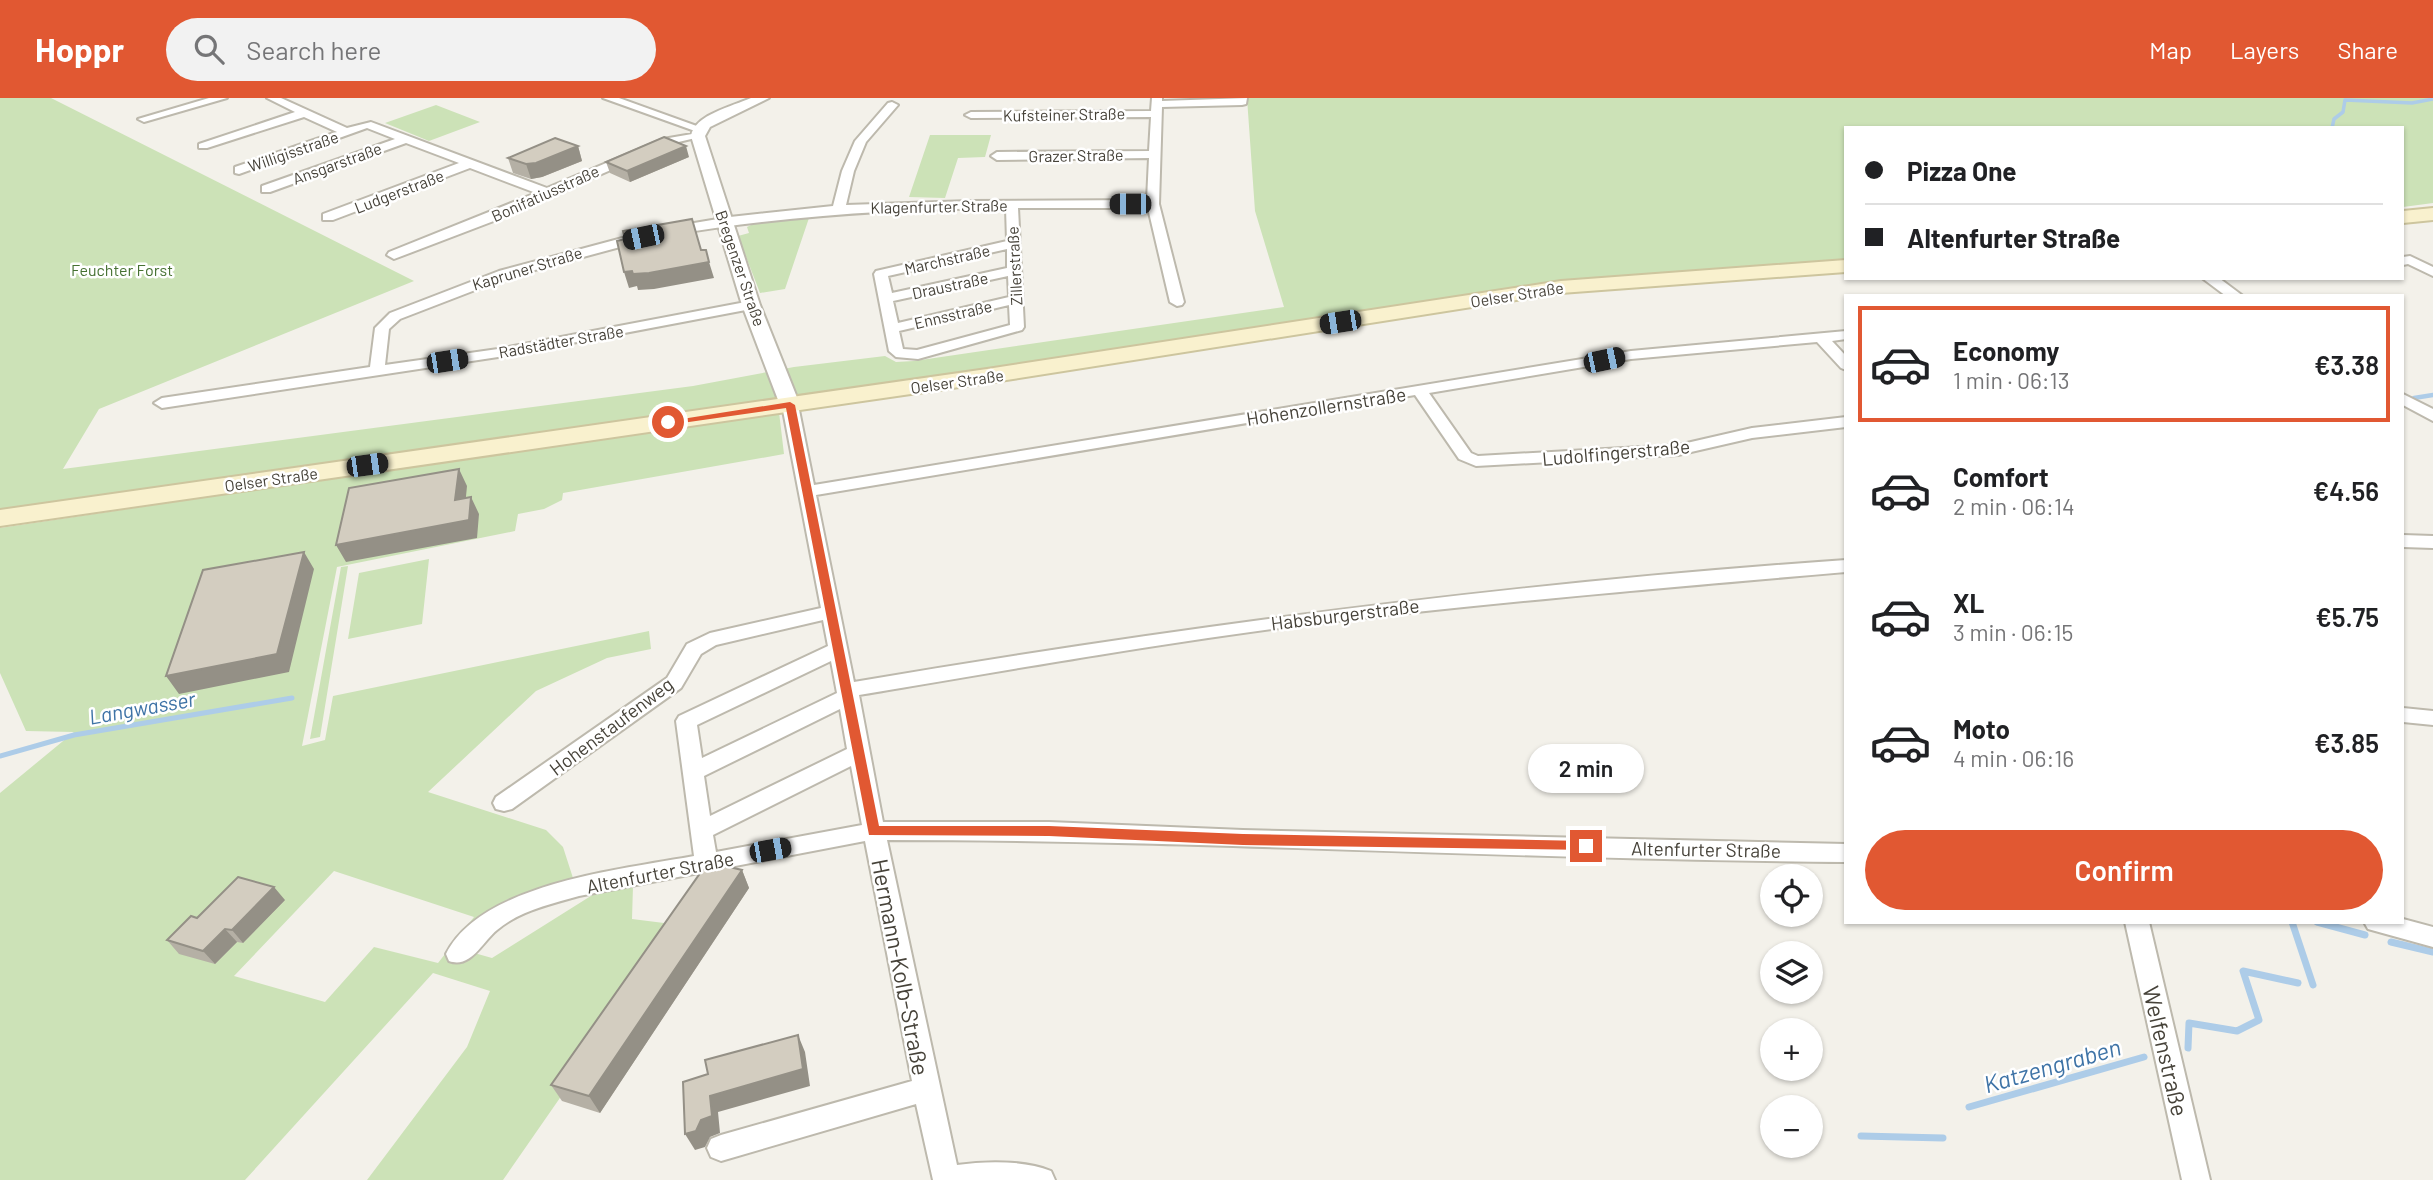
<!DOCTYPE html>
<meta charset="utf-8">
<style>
:root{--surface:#fff;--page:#f2f2f2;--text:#202124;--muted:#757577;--line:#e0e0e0;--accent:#e15832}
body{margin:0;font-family:Barlow,sans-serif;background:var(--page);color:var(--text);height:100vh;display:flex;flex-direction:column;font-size:26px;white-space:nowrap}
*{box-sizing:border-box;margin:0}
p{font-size:23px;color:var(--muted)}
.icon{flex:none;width:38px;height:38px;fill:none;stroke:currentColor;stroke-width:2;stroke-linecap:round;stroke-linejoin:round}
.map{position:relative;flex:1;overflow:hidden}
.details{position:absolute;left:1844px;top:196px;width:560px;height:630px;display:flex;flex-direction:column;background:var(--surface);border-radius:0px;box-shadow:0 2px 5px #0004}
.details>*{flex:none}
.banner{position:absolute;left:1844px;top:28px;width:560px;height:154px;border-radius:0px;box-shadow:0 2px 5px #0004;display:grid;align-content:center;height:154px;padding:0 21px;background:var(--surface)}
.fabs{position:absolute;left:1760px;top:766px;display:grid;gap:14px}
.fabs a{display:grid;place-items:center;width:63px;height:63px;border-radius:50%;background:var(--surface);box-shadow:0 2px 5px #0004;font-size:35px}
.end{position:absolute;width:32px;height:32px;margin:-16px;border:9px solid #e15832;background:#fff;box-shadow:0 0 0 4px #fff}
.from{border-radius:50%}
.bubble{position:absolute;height:49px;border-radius:24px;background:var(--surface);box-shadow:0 2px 5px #0004;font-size:23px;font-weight:600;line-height:49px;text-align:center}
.car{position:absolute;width:21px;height:42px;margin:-21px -10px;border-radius:9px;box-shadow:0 0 5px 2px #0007;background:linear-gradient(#222 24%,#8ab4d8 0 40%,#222 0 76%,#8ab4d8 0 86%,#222 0)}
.banner b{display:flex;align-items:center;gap:24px;height:66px;font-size:26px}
.banner b+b{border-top:2px solid var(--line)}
.banner i{width:18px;height:18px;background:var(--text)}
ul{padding:12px 0 0;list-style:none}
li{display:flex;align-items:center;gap:21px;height:116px;margin:0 14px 10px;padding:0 7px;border:4px solid transparent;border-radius:0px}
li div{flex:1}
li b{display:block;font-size:26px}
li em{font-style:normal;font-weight:600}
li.active{border-color:var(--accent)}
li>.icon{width:63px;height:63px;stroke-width:1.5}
.button{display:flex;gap:14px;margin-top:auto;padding:14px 21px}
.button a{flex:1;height:80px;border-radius:42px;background:var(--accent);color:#fff;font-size:28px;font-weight:600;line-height:80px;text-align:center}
header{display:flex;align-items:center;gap:42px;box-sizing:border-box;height:98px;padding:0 35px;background:var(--accent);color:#fff}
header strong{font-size:33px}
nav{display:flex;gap:38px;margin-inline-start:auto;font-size:24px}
.search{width:490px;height:63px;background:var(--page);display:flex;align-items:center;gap:18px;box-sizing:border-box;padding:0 24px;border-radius:38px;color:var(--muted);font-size:26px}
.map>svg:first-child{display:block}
.green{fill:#cce2b7;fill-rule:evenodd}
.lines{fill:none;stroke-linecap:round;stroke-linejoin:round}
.stream-far3{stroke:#adcce8;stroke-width:3.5}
.stream-far2{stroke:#adcce8;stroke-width:4.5}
.stream-far1{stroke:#adcce8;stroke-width:5}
.stream{stroke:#adcce8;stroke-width:7}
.minor-casing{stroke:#bdb9ad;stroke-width:4}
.tertiary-casing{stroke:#bdb9ad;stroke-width:4}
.secondary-casing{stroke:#cdc59e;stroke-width:4}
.minor{fill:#fff;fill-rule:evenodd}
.tertiary{fill:#fff;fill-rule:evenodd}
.secondary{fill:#f9f1ce;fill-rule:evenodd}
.wall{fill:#b5b0a5}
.shaded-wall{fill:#949086}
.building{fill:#d3cdc0;stroke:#949086;stroke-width:2}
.route{fill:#e15832}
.labels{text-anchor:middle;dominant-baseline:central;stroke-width:5;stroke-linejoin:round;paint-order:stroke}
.far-street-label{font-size:16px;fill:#464239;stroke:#fff}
.far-park-label{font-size:16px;fill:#467132;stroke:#fff}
.street-label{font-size:19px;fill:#464239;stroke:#fff}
.water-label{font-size:21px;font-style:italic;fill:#3e73a6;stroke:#fff}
.near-street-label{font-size:23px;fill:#464239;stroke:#fff}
.near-water-label{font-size:24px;font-style:italic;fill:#3e73a6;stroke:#fff}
</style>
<header>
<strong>Hoppr</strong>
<div class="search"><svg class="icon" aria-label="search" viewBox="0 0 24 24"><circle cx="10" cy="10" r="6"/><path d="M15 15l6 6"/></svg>Search here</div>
<nav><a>Map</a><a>Layers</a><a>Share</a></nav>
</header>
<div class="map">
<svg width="2433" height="1082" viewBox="0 0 2433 1082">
<rect width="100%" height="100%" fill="#f3f1ea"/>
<path class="green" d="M0,0H51L414,183L99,311L63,371L693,288L794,269L885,258L896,264L914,263L1284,209L1255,113L1247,0H2433V105L2403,109V30H1846V163L1585,183L0,415Z
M436,7L480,24L429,43L385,25Z
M930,37H991L985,59L958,60L945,100L909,99Z
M809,120L785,191L760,195L738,138L749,135L747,129L755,125Z
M779,314L784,356L563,395L562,402L544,411L518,416L515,433L337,469L302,648L325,642L333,598L649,533L651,551L607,560L536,593L428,694L546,732L563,749L573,780L506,802L460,851L492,860L594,796L633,788L632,821L680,827L503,1082H367L467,949L490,893L433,875L245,1082H0V695L74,634L26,633L0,575V430ZM334,773L474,819L438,865L374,849L325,904L234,878Z
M429,461L422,526L348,541L359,475Z
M348,468L320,639L310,641L341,469Z"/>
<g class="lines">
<path class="stream-far3" d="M2332,30L2334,21L2343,14L2345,2L2412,5L2433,1"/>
<path class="stream-far2" d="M2414,300L2433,297"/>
<path class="stream-far1" d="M0,658L74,637L292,600"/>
<path class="stream" d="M2292,824L2313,887
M2317,824L2365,837
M2391,844L2433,854
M2188,950L2189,925L2237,933L2259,922L2243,873L2298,885
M1969,1009L2144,959
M1861,1038L1943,1040"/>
<g class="minor-casing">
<path id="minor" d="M209,0H227L144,24L138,21Z
M267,0H281L347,30L371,24L547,90L663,41L698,35L704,38L670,46L499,121L394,161L387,157L389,154L536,95L470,70L333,122H323V116L459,65L406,45L270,94H262V88L395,41L367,30L239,76L235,75V69L337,34L304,19L207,50H199V46L295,14Z
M603,0H619L705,31L695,33Z
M1152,0H1162V3L1247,0L1246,6L1242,7L1162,9L1159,106L1184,204L1182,207L1177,208L1170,204L1148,110H1018L1024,229L1022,232L918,261L896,259L889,253L874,176L876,173L1007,143L1006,110C893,111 782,118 670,137L663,133L670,129L730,119L833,108L842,73L855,43L888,5L892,4L898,7L866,44L854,73L846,107L971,103L1147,102L1149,60L997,62L991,58L997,54L1149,53L1151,19L971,20L965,17L971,14L1151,13ZM1007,151V170L892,195L888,178ZM1008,178L1009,199L898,225L893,203ZM1009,207L1010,227L917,252L903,251L899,233Z
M641,135L646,136V142L509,179L400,221L389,231L385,267L498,251L751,203L758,207L751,211L498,259L162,310L154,305L162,300L370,269L375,230L390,215L499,173Z
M2410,158L2433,169V178L2408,166L2403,167V159Z
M2202,180H2219L2243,198H2226Z
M1846,233V241L1832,243L1846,258V272L1841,270L1817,244L1631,261L1429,295L1471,355L1478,358L1678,347L1752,330L1846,319V329L1752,340L1678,357L1476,368L1459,361L1415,297L816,397L854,584C1183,528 1513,485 1846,462V474C1660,490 1473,506 1287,529C1144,548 1001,573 859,597L883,724H1049L1243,732L1846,746V764C1526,762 1207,742 887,742L957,1067C985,1063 1024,1062 1051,1073L1055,1082H933L916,1006L721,1063L711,1059L707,1050L711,1041L721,1037L912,983L865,743L579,798C551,806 519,813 497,832C482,844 471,871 449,863L446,856C481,785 624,771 694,758L676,623L679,618L828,548L823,522L716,547L701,556L681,590L512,711L504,713L496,711L493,705L496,699L667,580L687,546L710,535L821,510L782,307L784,304L790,302L798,307L814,387L1631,253ZM831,563L837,595L702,660L697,627ZM840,611L847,651L710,718L704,678ZM851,668L862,727L716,754L713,737Z
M2403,296L2433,311V323L2403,307Z
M2403,437L2433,438V450L2403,449Z
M2403,610L2433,613V627L2403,624Z
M2403,821L2433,829V849L2368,831L2364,824H2403Z
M2125,824H2149L2210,1082H2182Z"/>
</g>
<g class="tertiary-casing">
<path id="tertiary" d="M751,0H769L710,29L705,38L760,207L800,307L797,311H783L780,307L742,207L691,38C694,17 733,8 751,0Z"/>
</g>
<g class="secondary-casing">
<path id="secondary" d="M2433,110V122L2403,125V113Z
M1846,162V174L1561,195L987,285L0,428V412L987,271L1561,183Z"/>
</g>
<use href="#minor" class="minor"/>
<use href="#tertiary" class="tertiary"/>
<use href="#secondary" class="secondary"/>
</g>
<path class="wall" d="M578,48L582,63L542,79L531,81L513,75L508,60Z
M689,59L630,84L610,75L606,64Z
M742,772L749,790L600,1015L562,1003L551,987Z
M285,802L243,845L237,844L215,866L179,856L167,842L197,820Z"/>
<path class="shaded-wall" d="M578,48L582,63L542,79L531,81L526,66Z
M686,48L689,59L630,84L627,73Z
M709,164L714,180L654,191L638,192L637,188L629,190L624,174Z
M459,371L467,388L464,419L455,402Z
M471,399L479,416L477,440L346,464L336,447Z
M304,454L314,471L289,574L179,596L166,578Z
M742,772L749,790L600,1015L589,998Z
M274,789L285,802L243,845L232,832Z
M225,831L237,844L215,866L203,853Z
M798,937L805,954L810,988L718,1014L720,1035L710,1039L705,1049L695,1052L685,1036L710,998Z"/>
<path class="building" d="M664,39L686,48L627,73L606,64Z
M555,40L578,48L536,65L526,66L508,60Z
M692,121L701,152H706L709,164L649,175L633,176L632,173L624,174L617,143L625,141L623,133Z
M459,371L455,402L471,399L469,422L336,447L349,390Z
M304,454L277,556L166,578L203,472Z
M708,764L742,772L589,998L551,987Z
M238,779L274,789L232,832L225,831L203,853L167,842L191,818L197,820Z
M798,937L803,971L710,998L712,1018L701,1022L696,1033L685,1036L683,984L708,976L705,962Z"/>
<path class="route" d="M790,304L795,307L879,728H1049L1243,736L1586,743L1592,748L1590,752L1243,747L1049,738L869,737L786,310L668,327L663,324Z"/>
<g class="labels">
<g class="far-street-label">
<text transform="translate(1064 16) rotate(-1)">Kufsteiner Straße</text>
<text transform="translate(293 53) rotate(-19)">Willigisstraße</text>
<text transform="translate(1076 57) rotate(-1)">Grazer Straße</text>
<text transform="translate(337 65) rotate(-20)">Ansgarstraße</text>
<text transform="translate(399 93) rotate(-21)">Ludgerstraße</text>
<text transform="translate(545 95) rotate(-24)">Bonifatiusstraße</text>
<text transform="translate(939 108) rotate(-1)">Klagenfurter Straße</text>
<text transform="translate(947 161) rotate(-13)">Marchstraße</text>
<text transform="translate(1014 168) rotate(-93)">Zillerstraße</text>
<text transform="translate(527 170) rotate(-17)">Kapruner Straße</text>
<text transform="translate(741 170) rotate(71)">Bregenzer Straße</text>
<text transform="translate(950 187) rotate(-12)">Draustraße</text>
<text transform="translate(1517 196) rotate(-9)">Oelser Straße</text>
<text transform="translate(953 216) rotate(-13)">Ennsstraße</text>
<text transform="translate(561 243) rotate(-10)">Radstädter Straße</text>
<text transform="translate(957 283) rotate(-8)">Oelser Straße</text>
<text transform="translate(271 381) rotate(-8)">Oelser Straße</text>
</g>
<g class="far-park-label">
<text x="122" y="171">Feuchter Forst</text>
</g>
<g class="street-label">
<text transform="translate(1326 308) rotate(-9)">Hohenzollernstraße</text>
<text transform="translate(1616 354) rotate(-5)">Ludolfingerstraße</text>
<text transform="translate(1345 516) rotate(-7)">Habsburgerstraße</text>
<text transform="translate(611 628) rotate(-37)">Hohenstaufenweg</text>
<text transform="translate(1706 751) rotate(1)">Altenfurter Straße</text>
<text transform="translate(660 774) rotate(-11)">Altenfurter Straße</text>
</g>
<g class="water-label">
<text transform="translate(142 609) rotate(-10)">Langwasser</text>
</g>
<g class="near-street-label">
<text transform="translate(901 869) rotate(79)">Hermann-Kolb-Straße</text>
<text transform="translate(2166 953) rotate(77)">Welfenstraße</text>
</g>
<g class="near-water-label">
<text transform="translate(2052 967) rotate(-16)">Katzengraben</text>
</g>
</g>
</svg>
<div class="fabs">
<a><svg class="icon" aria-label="locate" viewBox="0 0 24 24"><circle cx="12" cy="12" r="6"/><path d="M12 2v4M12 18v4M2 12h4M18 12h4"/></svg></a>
<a><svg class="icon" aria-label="layers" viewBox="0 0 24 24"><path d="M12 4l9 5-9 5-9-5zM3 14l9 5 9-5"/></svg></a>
<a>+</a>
<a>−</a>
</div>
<i class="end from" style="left:668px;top:324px"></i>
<i class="end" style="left:1586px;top:748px"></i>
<div class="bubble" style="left:1528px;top:646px;width:116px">2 min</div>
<i class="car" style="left:1130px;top:106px;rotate:270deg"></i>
<i class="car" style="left:643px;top:139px;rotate:258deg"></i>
<i class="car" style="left:1340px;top:224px;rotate:261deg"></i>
<i class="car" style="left:1604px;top:262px;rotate:78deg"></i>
<i class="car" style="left:447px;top:263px;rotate:81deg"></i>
<i class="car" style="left:367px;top:367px;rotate:82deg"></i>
<i class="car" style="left:770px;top:752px;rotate:80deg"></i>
<div class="banner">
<b><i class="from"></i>Pizza One</b>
<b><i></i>Altenfurter Straße</b>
</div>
<section class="details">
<ul>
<li class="active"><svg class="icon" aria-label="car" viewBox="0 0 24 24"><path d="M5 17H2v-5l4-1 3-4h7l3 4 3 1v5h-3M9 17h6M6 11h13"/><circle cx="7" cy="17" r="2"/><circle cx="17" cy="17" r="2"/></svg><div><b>Economy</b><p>1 min · 06:13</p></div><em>€3.38</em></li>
<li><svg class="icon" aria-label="car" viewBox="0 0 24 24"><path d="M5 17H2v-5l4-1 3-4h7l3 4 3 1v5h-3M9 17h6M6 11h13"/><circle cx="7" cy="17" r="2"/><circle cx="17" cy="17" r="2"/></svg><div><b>Comfort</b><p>2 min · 06:14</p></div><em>€4.56</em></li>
<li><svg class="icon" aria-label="car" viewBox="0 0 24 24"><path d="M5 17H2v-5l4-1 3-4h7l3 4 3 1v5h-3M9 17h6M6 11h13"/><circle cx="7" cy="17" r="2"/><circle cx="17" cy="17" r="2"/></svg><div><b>XL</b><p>3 min · 06:15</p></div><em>€5.75</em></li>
<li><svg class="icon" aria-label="car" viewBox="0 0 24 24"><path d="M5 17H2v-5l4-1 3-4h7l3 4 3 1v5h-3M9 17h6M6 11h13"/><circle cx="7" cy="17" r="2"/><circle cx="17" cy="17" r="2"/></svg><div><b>Moto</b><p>4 min · 06:16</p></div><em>€3.85</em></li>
</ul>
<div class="button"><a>Confirm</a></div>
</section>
</div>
